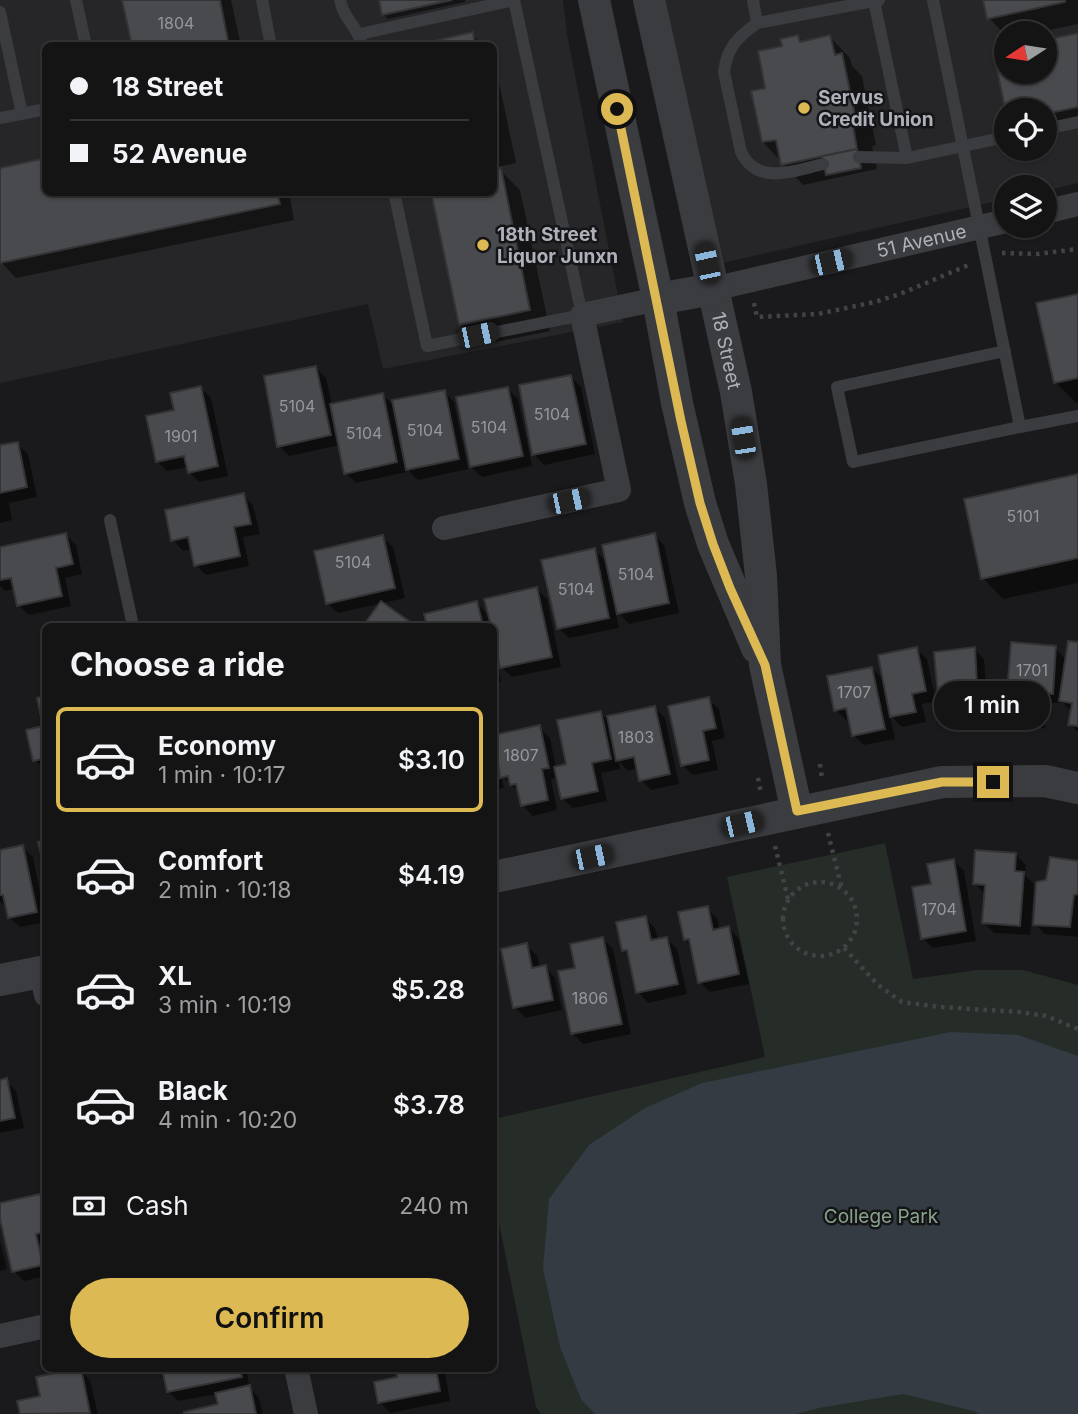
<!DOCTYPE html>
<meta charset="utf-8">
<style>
:root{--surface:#141415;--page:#212122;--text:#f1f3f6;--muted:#9d9ea0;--line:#333334;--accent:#dcb952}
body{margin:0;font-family:Inter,sans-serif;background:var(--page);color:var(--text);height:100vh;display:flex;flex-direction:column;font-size:26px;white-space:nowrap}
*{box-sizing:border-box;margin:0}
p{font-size:23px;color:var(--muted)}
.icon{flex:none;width:38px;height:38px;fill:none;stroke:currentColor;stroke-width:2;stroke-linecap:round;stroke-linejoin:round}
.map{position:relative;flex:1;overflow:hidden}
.details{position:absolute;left:42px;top:623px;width:455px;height:749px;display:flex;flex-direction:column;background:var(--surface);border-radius:10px;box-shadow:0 2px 5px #0004,0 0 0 2px var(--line)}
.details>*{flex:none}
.banner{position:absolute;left:42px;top:42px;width:455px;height:154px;border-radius:10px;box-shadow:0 2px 5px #0004,0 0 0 2px var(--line);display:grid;align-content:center;height:154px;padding:0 28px;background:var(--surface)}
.needle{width:46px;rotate:258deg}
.controls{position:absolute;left:994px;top:21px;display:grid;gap:14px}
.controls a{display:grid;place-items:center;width:63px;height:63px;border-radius:50%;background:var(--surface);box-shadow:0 2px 5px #0004,0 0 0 2px var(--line);font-size:35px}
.end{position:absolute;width:32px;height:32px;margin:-16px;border:9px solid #dcb952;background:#111;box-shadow:0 0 0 4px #111}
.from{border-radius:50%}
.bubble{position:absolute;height:49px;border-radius:24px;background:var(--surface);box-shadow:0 2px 5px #0004,0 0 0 2px var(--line);font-size:23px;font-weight:600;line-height:49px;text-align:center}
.car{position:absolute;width:21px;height:42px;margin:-21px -10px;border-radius:9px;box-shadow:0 0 5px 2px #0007;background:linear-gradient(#222 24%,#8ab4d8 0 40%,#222 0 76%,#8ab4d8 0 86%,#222 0)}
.banner b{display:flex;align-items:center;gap:24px;height:66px;font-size:26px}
.banner b+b{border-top:2px solid var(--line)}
.banner i{width:18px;height:18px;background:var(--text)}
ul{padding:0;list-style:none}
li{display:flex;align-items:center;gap:21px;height:105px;margin:0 14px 10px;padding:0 14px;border:4px solid transparent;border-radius:10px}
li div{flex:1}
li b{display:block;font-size:26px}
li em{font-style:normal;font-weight:600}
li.current{border-color:var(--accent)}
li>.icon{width:63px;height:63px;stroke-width:1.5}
h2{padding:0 28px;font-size:32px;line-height:84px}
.pay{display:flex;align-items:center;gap:18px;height:77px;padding:0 28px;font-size:26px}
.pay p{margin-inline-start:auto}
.primary-button{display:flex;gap:14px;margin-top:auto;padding:14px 28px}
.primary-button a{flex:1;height:80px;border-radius:42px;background:var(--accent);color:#111;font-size:28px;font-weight:600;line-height:80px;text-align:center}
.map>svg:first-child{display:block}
.built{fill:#262628;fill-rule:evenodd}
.green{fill:#262d28}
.water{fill:#353b43}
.shadow{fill:#0007}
.building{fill:#494a4d;stroke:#343437;stroke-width:2}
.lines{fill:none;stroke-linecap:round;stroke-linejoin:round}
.path{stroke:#414347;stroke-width:4.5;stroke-dasharray:3.5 5;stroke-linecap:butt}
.service{stroke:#3b3c40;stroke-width:12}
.minor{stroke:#3b3c40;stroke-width:24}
.tertiary{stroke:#3b3c40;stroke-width:32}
.route{stroke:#dcb952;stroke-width:9}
.poi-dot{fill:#dcb952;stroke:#151517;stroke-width:2.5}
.labels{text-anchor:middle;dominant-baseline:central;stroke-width:5;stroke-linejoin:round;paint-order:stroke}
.number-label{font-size:16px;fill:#95979e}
.poi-label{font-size:19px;font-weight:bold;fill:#aeb1b9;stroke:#151517;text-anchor:start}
.street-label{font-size:19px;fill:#aeb1b9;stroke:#151517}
.park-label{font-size:19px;fill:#88a28c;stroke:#151517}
</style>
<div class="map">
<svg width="1078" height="1414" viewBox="0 0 1078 1414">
<rect width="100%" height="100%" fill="#1a1a1c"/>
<path class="built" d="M0,0H563L567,34L623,322L383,369L368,304L0,383ZM46,46H494V192H46Z
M663,0H1078V183L1045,191V187H1006V199L718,264ZM1006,33H1045V72H1006ZM1006,110H1045V149H1006Z"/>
<path class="green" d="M885,843L913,979L978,970H1023L1078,985V1414H541L536,1407L494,1198V1119L765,1057L727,877Z"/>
<path class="water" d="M951,1032L1018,1035L1078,1056V1414H980L974,1411L903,1394L819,1408L795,1414H595L581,1399L560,1347L543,1268L549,1199L589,1145L645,1108L702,1083Z"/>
<path class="shadow" d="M124,0H231L241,46H134Z
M380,0H465V2L388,19L383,14Z
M985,0H1078V24L1035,33H1006V36L989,18Z
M472,34L483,46H420Z
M1078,35V125L1045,132V110H1007L995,52L1006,49V72H1045V41Z
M798,37L804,43L830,37L850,58L852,66L862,76L876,145L872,146L877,169L803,185L763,142L767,89L784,47Z
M494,59L516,163L497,167L520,190L550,331L481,345L460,324L494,192Z
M0,170L46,192H289L294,220L16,278L0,261Z
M1078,296V402L1076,403L1055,382Z
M316,368L326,378L332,405L383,395L396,408L444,392L454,402L468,469L418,480L406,468L407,472L356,483L346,473L340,445L289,456L279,446Z
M570,376L581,387L595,454L544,465L534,454Z
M201,388L211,398L228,476L199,482L189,472L188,467L167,471L157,461L176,412Z
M508,389L518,399L532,466L482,477L471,467Z
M17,444L28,454L37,497L9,503L12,520L0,523V447Z
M1078,476V583L1003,599L983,578Z
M243,495L253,505L260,534L243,537L249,566L206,575L196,565L193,549L183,551L173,540Z
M66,535L76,545L82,574L65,578L71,606L29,615L18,605L15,589L5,591L0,586V549Z
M654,535L664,545L679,613L629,624L615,609L619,628L569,638L558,628L594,550L608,563Z
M382,537L393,547L405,598L338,613L327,603Z
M537,589L547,599L561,667L512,677L497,663L501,682L494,683V626H429L426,615L477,603L490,617Z
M1078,644V732L1070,724L1071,711L1063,703H1047L1045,728L1017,727L1007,717L1055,648L1067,660Z
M917,649L927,659L936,701L922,704L926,722L902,727L890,715L895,739L864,745L853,735L850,719L846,720L836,710L872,668L885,681Z
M974,649L984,659L986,687L998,698L1001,723L974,727L964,717L963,703L950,704L940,694Z
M46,698V770H45L35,760L45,728Z
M708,699L719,709L725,738L712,741L718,770L693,775L682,765Z
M655,708L665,718L679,784L651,790L641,780L638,768L628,771L619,761L620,769L601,773L607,801L573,808L562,798L558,778L551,779L557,810L533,816L522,805L520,793L502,776L504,788L495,790L498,803L494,804V751L498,755L494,736L539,727L550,738L556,768L568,765L601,713L606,718Z
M22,847L33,857L46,922L20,927L9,917L7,906L0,902V852Z
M1015,854L1026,865L1025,875L1034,884L1030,935L994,933L984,923L985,894L974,883Z
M954,861L964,871L976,941L933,948L922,938Z
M1078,863V937L1045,934L1035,924L1047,881Z
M707,908L717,918L720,930L729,928L739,939L749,984L710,992L700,982L692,947L685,940Z
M645,918L655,928L658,940L667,939L677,949L687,994L648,1003L638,992L631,957L623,950Z
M603,939L613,949L631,1034L583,1044L573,1034L577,969Z
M526,945L537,955L540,968L545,967L555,978L562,1010L525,1018L515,1007Z
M494,1005L499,1031L494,1033Z
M6,1080L16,1091L24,1128L0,1133V1082Z
M40,1195L46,1201V1276L24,1281L14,1271L0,1205Z
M0,1240L7,1269L0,1271Z
M164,1368H247L249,1387L259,1398L263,1414H186L220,1406L217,1394L178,1401L168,1391Z
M398,1368H444L450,1401L390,1413L380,1402L399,1378Z
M80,1370L90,1380L98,1414H22L19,1403L42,1397Z"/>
<path class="building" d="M122,0H220L229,46H132Z
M379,0H452L382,15Z
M983,0H1065V2L987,19Z
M473,32L475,46H412Z
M1078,33V107L1045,114V110H1006V113L993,50L1006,48V72H1045V40Z
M798,35L800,42L830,35L835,55L842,53L857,125L853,126L857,149L781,165L776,140L762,142L751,91L765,88L758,51L782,46L780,39Z
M857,149L861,168L826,175L822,156Z
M46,158V192H277L280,204L0,263V168Z
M501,168L530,310L459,325L431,192H494V169Z
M1078,294V378L1054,383L1036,303Z
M316,366L331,435L277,447L264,376Z
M571,375L586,444L532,455L519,385Z
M201,386L218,466L188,473L184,456L156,462L146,416L174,410L170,393Z
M508,387L523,456L470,467L456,397Z
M445,390L459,459L406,470L392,400Z
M383,393L397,462L344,474L330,404Z
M18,442L27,487L0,493V445Z
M1078,474V558L981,579L964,499Z
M244,493L251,524L234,527L240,556L194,566L188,537L171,541L165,510Z
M66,533L73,564L56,568L62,596L17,606L11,578L0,580V547Z
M655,533L669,603L617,614L602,545Z
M383,535L395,588L326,604L314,551Z
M595,548L609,618L557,629L541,560Z
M537,587L552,657L500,668L494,639V626H491L484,599Z
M381,601L396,612L416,626H363Z
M477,601L483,626H427L424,614Z
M1068,641L1078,642V726L1068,725L1072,703L1059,701Z
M1011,642L1056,646L1053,694L1037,693L1036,719L1005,718Z
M917,647L926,691L912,694L916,712L890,717L878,655Z
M975,647L977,686H989L992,714L962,717L960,693L938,695L934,652Z
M872,667L885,729L852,736L846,708L834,711L827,676Z
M46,696V758L33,761L26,730L43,726L37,698Z
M709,697L716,728L703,731L709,760L681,766L668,706Z
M655,706L670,774L639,781L634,757L616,761L607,716Z
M601,711L611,759L592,763L598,791L561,799L554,767L566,764L557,720Z
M540,725L549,768L542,769L548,800L521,806L516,784L510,785L508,776L500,778L494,735Z
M46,840V875L38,842Z
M23,845L37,912L8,918L3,895H0V850Z
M975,850L1016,853L1015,871L1024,872L1020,926L982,923L985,885L973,884Z
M1050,857L1078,861V894L1074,895L1070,927L1033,925L1036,882L1046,880Z
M954,859L966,931L921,939L912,887L931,884L927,864Z
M708,906L713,930L729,926L739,974L698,983L689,939L684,940L678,912Z
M646,916L651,940L667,937L678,984L636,993L627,950L622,951L616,922Z
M603,937L622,1024L571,1034L558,971L575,968L570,944Z
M527,943L532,968L546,965L553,1000L513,1008L501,949Z
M7,1078L15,1118L0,1121V1080Z
M40,1194L46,1216V1232L36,1234L43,1265L12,1272L0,1219V1203Z
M81,1368L90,1413L20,1414L17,1401L40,1396L36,1377Z
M162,1368H240L242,1377L167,1392Z
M396,1368H436L440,1391L378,1403L374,1382L397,1377Z
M250,1385L256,1414H184V1412L218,1404L215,1393Z"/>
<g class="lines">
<path class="path" d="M1002,253L1037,254L1078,249
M754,303L757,317L818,314L875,302L900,294L971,264
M820,764L822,779
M758,778L761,794
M828,833L842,889
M775,846L788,899
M783 919a37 37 0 1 1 74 0a37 37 0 1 1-74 0Z
M844,948L878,985L902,1002L940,1007L1020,1012L1046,1016L1078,1029"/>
<path class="service" d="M76,0L86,46
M262,0L271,46
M340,0C344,21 358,25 362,46
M753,0L757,23L879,0
M933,0L1020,427L1078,416
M874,1L907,158L1006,137
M0,12L22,114
M757,23C738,37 727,47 724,72L741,152C757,186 794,171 823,164
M360,34L514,0
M0,118L46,109
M1045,129L1078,122
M859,157L907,158
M394,192L427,346L582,315L514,0
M1005,351L837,387L853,462L1020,427
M110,520L133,626"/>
<g class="minor">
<path d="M1045,212L1078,204"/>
<path id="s1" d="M713,289L1006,221"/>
<path d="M444,528L619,490L582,315L658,299"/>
<path d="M41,972L46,995"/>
<path d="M0,1336L46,1326"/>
<path d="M296,1368L306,1414"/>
</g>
<g class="tertiary">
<path d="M594,0L658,299L677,403L700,503L713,544L757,648"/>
<path id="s2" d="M649,0L736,392L751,484L761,576L765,665L797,812"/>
<path d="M658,299L713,289"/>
<path d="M494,877L942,782L1045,781L1078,788"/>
<path d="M0,980L46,971"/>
</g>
</g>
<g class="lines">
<path class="route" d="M617,109L681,421L700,503L713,544L730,588L765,665L797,811L942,782H993"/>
</g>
<g class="poi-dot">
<circle cx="804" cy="108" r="7"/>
<circle cx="483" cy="245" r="7"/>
</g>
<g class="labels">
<g class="number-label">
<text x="176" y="23">1804</text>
<text x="297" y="406">5104</text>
<text x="552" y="414">5104</text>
<text x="489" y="427">5104</text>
<text x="425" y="430">5104</text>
<text x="364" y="433">5104</text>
<text x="181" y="436">1901</text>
<text x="1023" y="516">5101</text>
<text x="353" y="562">5104</text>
<text x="636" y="574">5104</text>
<text x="576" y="589">5104</text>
<text x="1032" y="670">1701</text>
<text x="854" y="692">1707</text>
<text x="636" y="737">1803</text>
<text x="521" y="755">1807</text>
<text x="939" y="909">1704</text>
<text x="590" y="998">1806</text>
</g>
<g class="poi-label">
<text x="818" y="97">Servus<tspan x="818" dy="22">Credit Union</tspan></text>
<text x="497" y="234">18th Street<tspan x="497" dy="22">Liquor Junxn</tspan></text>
</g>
<g class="street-label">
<text stroke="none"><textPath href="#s1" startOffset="214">51 Avenue</textPath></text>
<text stroke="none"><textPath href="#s2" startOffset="359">18 Street</textPath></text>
</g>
<g class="park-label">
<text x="881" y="1216">College Park</text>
</g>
</g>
</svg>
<div class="controls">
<a><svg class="needle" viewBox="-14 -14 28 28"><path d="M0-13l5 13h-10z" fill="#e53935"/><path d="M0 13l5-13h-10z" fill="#9d9ea0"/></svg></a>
<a><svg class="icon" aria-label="locate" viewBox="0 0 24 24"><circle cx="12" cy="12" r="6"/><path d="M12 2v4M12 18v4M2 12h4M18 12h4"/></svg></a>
<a><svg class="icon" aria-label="layers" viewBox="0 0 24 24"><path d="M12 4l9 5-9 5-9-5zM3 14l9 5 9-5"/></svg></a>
</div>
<i class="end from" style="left:617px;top:109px"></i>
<i class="end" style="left:993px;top:782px"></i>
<div class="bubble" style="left:934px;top:681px;width:116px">1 min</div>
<i class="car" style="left:831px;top:262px;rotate:77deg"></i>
<i class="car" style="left:707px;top:263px;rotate:348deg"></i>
<i class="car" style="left:478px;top:335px;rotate:78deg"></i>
<i class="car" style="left:743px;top:438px;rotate:351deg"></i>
<i class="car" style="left:569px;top:501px;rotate:78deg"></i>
<i class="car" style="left:742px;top:824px;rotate:77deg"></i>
<i class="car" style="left:592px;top:857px;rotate:78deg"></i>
<div class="banner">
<b><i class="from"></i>18 Street</b>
<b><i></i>52 Avenue</b>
</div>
<section class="details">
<h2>Choose a ride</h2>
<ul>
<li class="current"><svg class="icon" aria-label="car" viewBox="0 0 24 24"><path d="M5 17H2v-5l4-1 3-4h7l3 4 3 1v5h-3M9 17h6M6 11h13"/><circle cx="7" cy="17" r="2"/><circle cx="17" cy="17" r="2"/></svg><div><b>Economy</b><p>1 min · 10:17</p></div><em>$3.10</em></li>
<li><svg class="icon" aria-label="car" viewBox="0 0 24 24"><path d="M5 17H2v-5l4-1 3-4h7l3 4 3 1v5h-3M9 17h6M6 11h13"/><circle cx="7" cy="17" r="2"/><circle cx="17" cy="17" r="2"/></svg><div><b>Comfort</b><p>2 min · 10:18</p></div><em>$4.19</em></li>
<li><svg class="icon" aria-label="car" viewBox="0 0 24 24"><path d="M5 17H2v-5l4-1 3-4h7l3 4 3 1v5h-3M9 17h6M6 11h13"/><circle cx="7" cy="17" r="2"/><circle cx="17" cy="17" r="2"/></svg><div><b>XL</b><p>3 min · 10:19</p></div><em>$5.28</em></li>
<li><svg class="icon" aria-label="car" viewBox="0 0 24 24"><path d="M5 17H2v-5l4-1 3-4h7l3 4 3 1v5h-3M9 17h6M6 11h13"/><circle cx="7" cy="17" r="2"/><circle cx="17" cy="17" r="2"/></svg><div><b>Black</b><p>4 min · 10:20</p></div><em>$3.78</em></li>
</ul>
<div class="pay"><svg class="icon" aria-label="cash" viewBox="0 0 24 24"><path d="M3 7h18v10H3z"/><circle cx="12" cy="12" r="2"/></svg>Cash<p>240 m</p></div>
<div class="primary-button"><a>Confirm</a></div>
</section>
</div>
